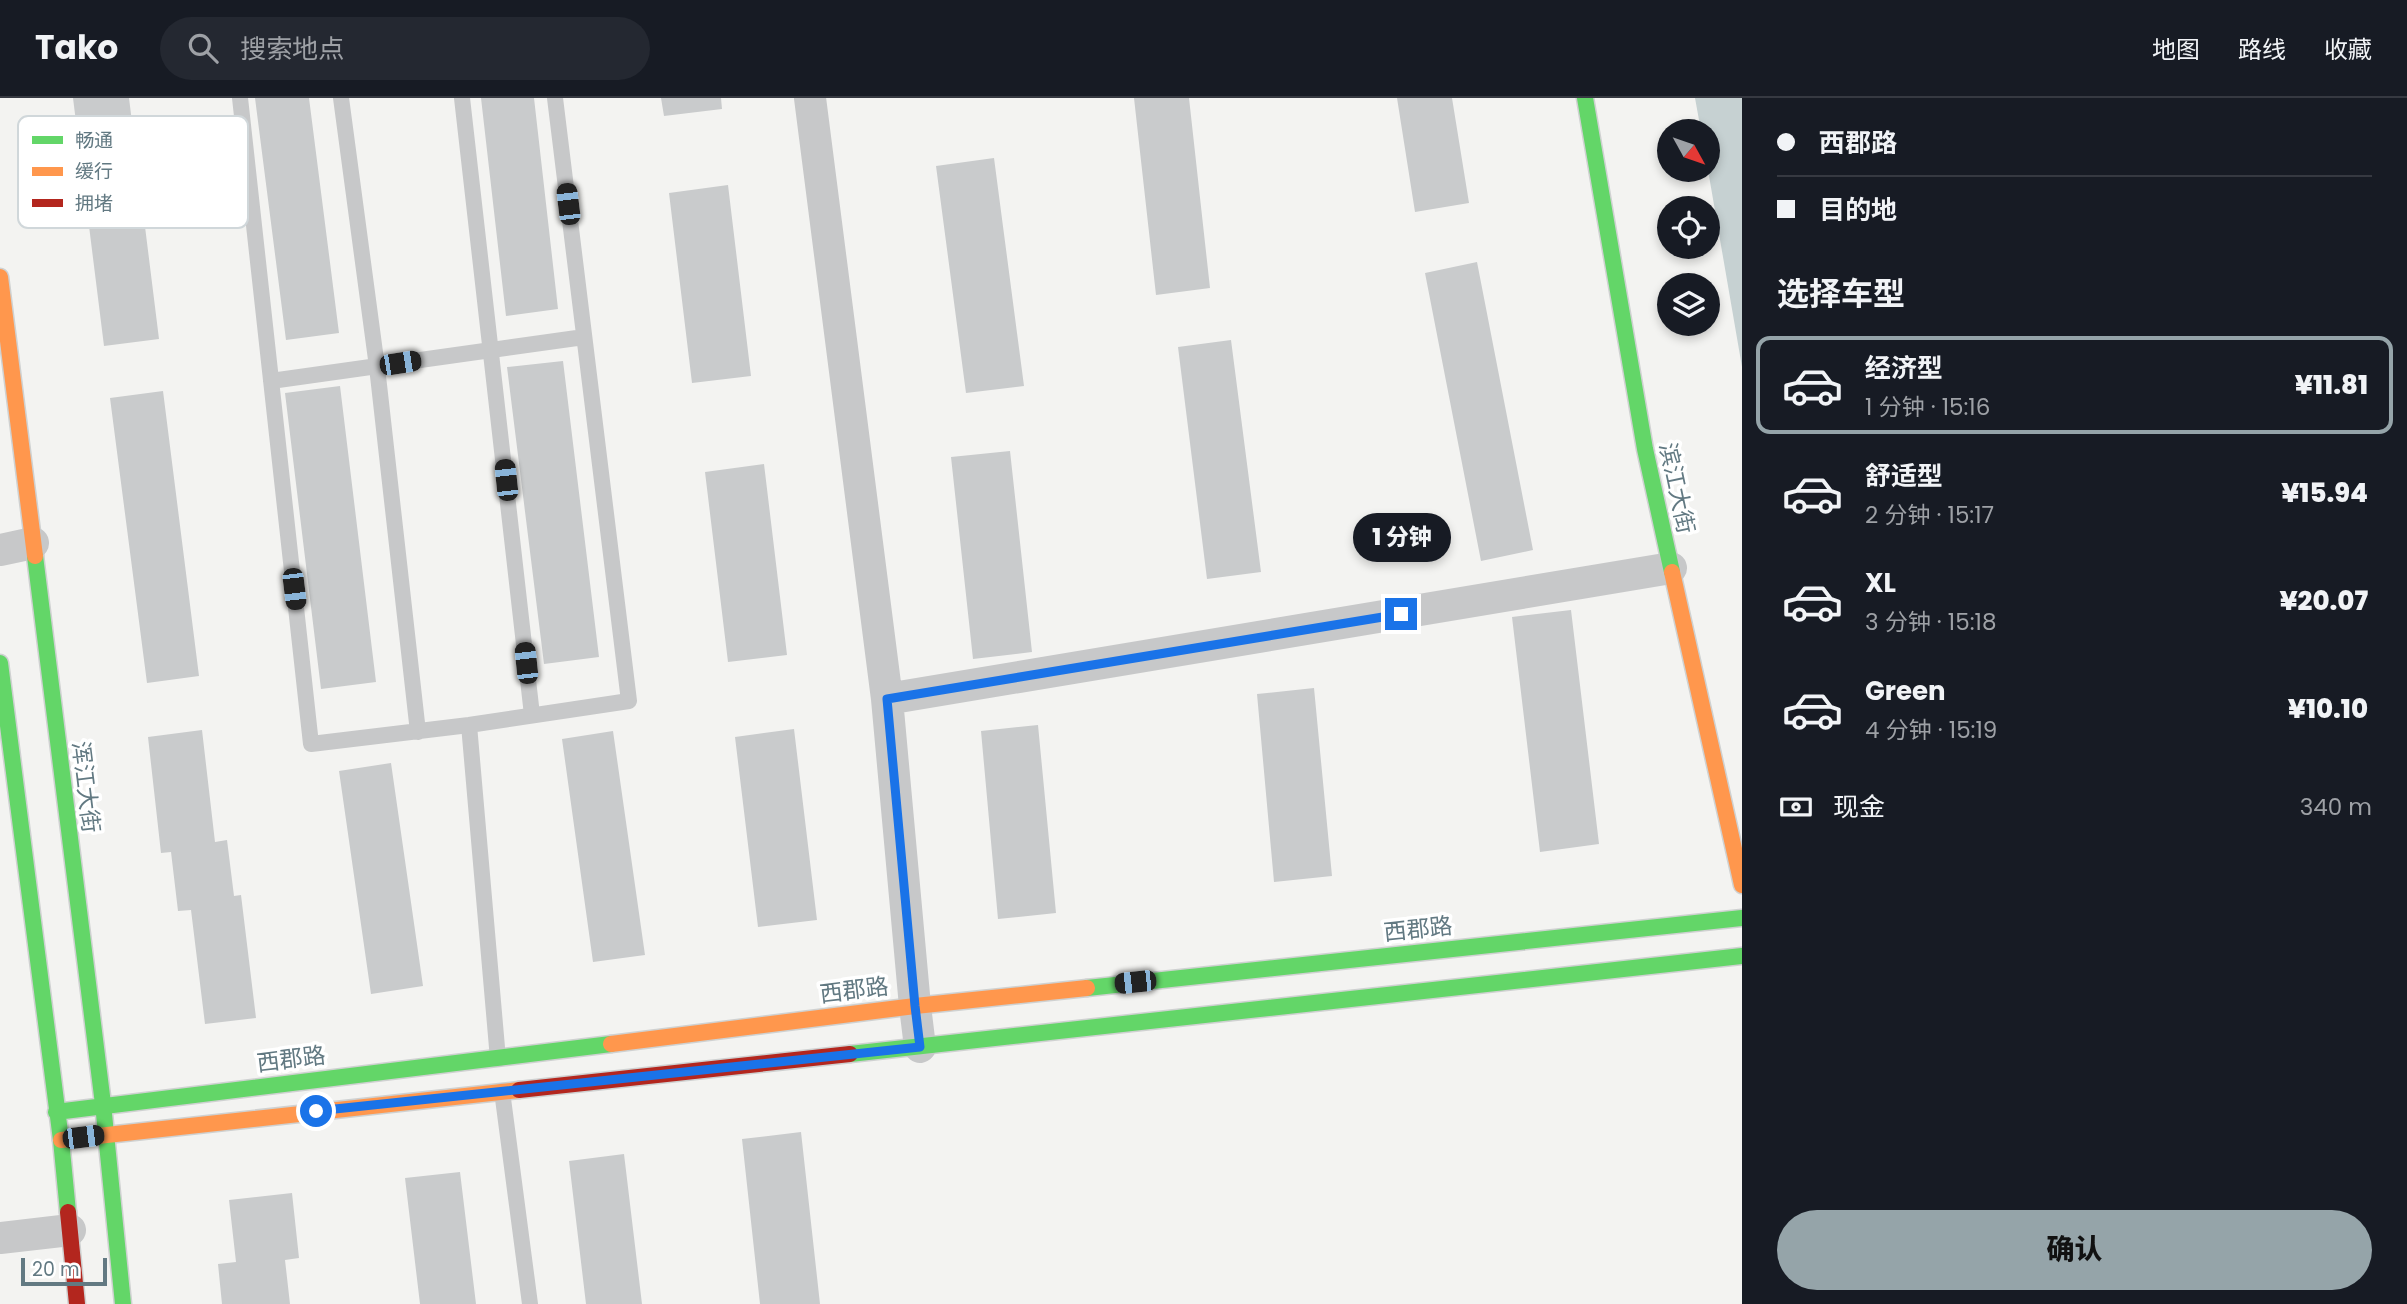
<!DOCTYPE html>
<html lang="zh">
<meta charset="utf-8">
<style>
:root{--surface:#171b24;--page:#242831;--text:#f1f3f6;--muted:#9ea1a6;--line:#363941;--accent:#95a4a9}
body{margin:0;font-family:Poppins,"Noto Sans SC",sans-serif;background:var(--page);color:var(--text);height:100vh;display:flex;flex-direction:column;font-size:26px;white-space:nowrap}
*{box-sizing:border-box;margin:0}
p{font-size:23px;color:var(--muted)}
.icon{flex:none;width:38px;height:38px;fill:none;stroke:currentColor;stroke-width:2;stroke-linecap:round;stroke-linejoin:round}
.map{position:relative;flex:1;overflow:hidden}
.side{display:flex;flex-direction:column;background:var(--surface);width:665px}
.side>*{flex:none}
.banner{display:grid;align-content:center;height:154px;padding:0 35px;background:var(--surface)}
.needle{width:46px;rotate:130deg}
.buttons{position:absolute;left:1657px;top:21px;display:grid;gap:14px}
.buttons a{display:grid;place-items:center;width:63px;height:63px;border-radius:50%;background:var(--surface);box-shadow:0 4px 10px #0003;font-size:35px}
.scale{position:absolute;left:21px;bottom:18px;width:86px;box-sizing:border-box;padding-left:7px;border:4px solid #627982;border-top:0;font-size:19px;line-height:24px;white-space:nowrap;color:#627982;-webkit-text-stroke:5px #fff;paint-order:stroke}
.end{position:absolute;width:32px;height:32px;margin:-16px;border:9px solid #1a73e8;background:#fff;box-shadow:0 0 0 4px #fff}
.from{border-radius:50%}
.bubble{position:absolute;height:49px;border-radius:24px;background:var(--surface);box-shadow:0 4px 10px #0003;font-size:23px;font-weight:800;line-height:49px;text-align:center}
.car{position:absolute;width:21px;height:42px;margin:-21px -10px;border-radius:9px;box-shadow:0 0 5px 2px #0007;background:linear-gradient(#222 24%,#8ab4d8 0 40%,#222 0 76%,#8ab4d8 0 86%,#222 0)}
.banner b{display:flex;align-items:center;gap:24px;height:66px;font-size:26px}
.banner b+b{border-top:2px solid var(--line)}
.banner i{width:18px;height:18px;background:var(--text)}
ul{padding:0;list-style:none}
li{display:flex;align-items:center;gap:21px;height:98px;margin:0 14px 10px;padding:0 21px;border:4px solid transparent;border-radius:14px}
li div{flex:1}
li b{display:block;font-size:26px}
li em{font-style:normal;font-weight:800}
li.current{border-color:var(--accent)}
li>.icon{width:63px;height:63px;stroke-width:1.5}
h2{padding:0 35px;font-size:32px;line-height:84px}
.pay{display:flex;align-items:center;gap:18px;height:77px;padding:0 35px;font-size:26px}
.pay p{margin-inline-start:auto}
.primary-button{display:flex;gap:14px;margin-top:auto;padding:14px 35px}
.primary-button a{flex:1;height:80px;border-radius:42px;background:var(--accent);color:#111;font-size:28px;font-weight:800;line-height:80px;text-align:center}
header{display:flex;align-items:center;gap:42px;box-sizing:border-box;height:98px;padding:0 35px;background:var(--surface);border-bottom:2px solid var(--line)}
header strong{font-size:33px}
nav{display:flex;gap:38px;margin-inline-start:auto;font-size:24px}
.search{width:490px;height:63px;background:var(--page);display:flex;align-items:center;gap:18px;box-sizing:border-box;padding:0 24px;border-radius:38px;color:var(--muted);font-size:26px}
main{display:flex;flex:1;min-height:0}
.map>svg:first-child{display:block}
.water{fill:#c6d1d2}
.building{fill:#c9cbcc}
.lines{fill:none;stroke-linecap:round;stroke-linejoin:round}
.fast-casing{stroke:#cfd1d1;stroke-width:19}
.slow-casing{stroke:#cfd1d1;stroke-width:19}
.jam-casing{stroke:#cfd1d1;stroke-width:19}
.lane{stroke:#c7c8c9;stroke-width:16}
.street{stroke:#c7c8c9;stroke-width:32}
.fast{stroke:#63d668;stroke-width:16}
.slow{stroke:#ff974d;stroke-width:16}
.jam{stroke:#b3261e;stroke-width:16}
.route{stroke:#1a73e8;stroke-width:9}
.labels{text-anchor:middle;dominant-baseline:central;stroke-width:7;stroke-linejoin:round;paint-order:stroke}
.street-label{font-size:23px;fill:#627982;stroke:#fff}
.key{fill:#fff;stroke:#d0d7da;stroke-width:2}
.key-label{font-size:19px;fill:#627982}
</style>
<header>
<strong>Tako</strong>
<div class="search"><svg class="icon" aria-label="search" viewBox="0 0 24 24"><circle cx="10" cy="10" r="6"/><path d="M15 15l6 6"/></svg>搜索地点</div>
<nav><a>地图</a><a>路线</a><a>收藏</a></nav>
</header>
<main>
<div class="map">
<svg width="1742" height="1206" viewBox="0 0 1742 1206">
<rect width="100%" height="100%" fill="#f3f3f1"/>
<path class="water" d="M1695,0H1742V269L1708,72V33H1701Z"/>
<path class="building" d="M73,0H129L159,241L104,248Z
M255,0H309L339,235L286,242Z
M481,0H534L558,211L506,218Z
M661,0H721L722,11L664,18Z
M1134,0H1189L1210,190L1156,197Z
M1397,0H1452L1469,105L1415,114Z
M994,60L1024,288L966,295L936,68Z
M728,87L751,278L692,285L669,95Z
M1477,164L1533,452L1481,463L1425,175Z
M1231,242L1261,474L1207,481L1178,249Z
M563,263L599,559L544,566L507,269Z
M340,288L376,584L321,591L285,295Z
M163,293L199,578L147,585L110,300Z
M1010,353L1032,554L973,561L951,359Z
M764,366L787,557L728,564L705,374Z
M1571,512L1599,746L1540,754L1512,519Z
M1314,590L1332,778L1274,784L1257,596Z
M1038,627L1056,815L998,821L981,633Z
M794,631L817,822L758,829L735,639Z
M202,632L215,744L227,742L234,798L241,797L256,920L205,926L191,812L178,813L171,754L161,755L148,639Z
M613,633L645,857L593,864L562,641Z
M391,665L423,888L371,896L339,673Z
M801,1034L820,1206H760L742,1041Z
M624,1056L642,1206H586L569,1063Z
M460,1074L476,1206H420L405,1080Z
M292,1095L299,1160L285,1162L290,1206H222L218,1166L236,1164L229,1102Z"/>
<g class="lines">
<g class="fast-casing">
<path id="fast" d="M1585,0L1645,351L1672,474
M35,458L103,1006L123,1206
M0,565L61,1042L68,1114
M1087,890L1742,820
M850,956L1742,858
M56,1014L611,946"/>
</g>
<g class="slow-casing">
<path id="slow" d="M0,179L35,458
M1672,474L1742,787
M611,946L915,908L1087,890
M61,1042L519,992"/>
</g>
<g class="jam-casing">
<path id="jam" d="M519,992L850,956
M68,1114L77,1206"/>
</g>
<path class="lane" d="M240,0L311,646L469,627L629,603L555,0
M341,0L377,269L418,634
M462,0L532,617
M271,283L584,239
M469,627L498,961
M502,993L530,1206"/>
<path class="street" d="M810,0L887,601L915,908L920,949
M0,452L33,445
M887,601L1671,470
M0,1140L70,1132"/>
<use href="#fast" class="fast"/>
<use href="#slow" class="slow"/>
<use href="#jam" class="jam"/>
</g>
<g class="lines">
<path class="route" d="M316,1013L920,949L915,908L887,601L1401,516"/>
</g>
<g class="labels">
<g class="street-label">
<text transform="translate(1677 390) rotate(78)">滨江大街</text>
<text transform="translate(86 689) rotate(83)">浑江大街</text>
<text transform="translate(1418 831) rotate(-6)">西郡路</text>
<text transform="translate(854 892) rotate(-7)">西郡路</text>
<text transform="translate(291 961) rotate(-7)">西郡路</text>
</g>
</g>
<rect x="18" y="18" width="230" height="112" rx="10" class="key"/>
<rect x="32" y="38" width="31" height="8" fill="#63d668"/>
<rect x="32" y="69" width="31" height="9" fill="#ff974d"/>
<rect x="32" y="101" width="31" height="8" fill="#b3261e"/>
<g class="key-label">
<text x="75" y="49">畅通</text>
<text x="75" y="80">缓行</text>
<text x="75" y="112">拥堵</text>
</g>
</svg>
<div class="buttons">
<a><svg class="needle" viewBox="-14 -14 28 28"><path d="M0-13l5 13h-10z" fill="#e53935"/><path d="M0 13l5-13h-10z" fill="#9ea1a6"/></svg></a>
<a><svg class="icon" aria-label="locate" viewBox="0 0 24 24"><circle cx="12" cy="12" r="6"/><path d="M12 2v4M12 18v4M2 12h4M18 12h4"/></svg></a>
<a><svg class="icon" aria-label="layers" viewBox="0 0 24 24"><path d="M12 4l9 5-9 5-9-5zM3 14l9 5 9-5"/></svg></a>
</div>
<div class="scale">20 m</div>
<i class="end from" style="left:316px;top:1013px"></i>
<i class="end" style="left:1401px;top:516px"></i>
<div class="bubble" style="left:1353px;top:415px;width:98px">1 分钟</div>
<i class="car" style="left:568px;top:106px;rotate:353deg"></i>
<i class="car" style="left:400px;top:265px;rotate:81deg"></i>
<i class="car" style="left:506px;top:382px;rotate:354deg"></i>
<i class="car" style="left:294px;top:491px;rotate:173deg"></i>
<i class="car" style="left:526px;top:565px;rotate:354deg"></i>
<i class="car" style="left:1135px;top:884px;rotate:264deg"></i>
<i class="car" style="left:83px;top:1039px;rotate:83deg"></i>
</div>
<section class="side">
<div class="banner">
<b><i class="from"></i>西郡路</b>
<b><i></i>目的地</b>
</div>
<h2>选择车型</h2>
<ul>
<li class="current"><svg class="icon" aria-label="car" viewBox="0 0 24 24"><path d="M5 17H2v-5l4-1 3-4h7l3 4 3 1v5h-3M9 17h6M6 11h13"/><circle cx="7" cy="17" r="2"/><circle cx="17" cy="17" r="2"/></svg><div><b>经济型</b><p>1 分钟 · 15:16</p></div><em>¥11.81</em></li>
<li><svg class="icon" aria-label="car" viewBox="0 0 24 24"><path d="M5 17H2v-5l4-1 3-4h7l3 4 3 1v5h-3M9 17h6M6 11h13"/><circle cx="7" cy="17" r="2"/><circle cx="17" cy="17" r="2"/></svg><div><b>舒适型</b><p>2 分钟 · 15:17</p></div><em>¥15.94</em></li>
<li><svg class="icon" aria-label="car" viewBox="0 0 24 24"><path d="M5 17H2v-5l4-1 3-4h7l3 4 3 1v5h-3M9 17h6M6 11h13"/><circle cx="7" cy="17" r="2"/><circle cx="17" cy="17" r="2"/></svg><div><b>XL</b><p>3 分钟 · 15:18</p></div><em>¥20.07</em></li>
<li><svg class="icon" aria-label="car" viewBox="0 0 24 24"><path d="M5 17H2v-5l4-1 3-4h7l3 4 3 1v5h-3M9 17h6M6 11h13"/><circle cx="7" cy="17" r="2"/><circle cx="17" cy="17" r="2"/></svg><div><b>Green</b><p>4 分钟 · 15:19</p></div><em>¥10.10</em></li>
</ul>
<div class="pay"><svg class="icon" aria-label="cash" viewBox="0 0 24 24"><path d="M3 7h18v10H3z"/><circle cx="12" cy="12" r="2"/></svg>现金<p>340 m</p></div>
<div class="primary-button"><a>确认</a></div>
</section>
</main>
